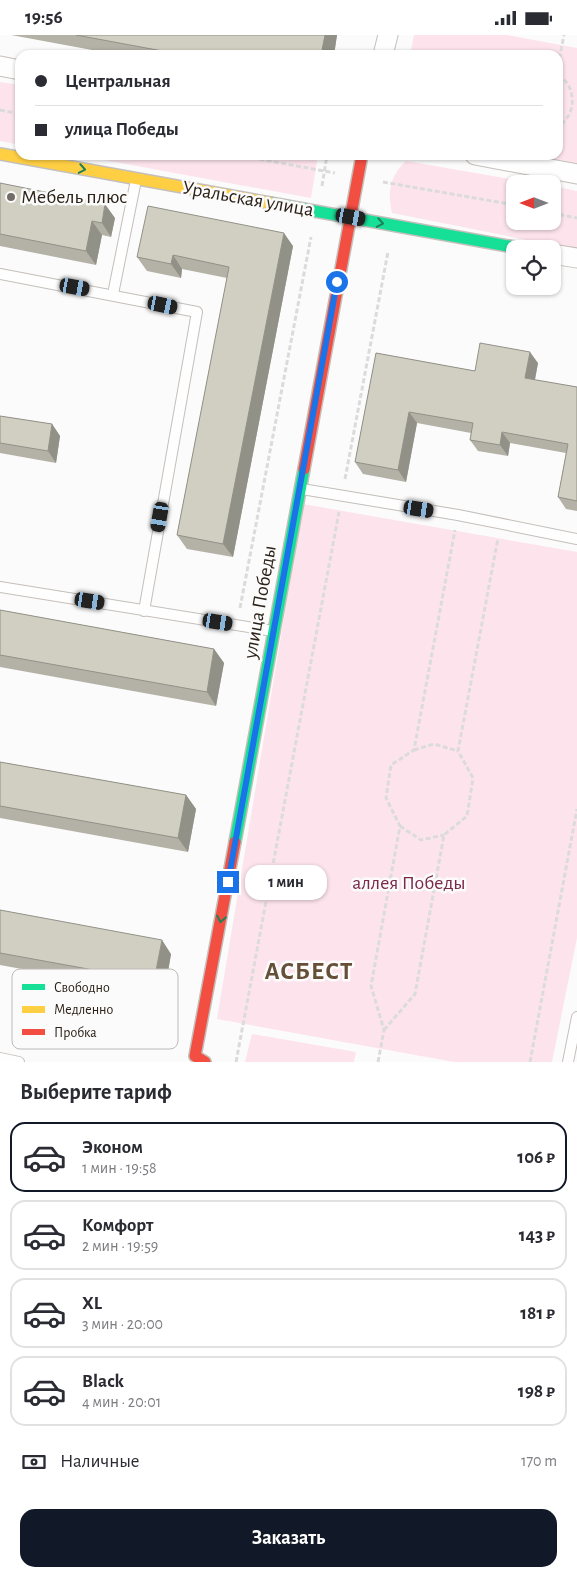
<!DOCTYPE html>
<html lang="ru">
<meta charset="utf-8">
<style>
:root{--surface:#fff;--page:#f2f2f3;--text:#2b2b33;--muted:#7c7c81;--line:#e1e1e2;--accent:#111827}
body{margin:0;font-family:"Alegreya Sans",sans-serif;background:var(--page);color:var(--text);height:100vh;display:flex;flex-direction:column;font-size:19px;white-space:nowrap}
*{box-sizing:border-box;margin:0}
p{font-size:16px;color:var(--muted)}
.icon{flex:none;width:28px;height:28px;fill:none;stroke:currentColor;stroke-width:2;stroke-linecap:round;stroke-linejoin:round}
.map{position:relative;height:1027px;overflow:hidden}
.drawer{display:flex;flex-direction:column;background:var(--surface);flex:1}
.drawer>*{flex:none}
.guide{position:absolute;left:15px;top:15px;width:548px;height:110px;border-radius:15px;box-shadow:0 1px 4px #0004;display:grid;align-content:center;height:110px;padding:0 20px;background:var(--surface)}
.needle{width:32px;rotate:270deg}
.tools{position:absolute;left:506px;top:140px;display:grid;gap:10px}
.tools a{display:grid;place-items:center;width:55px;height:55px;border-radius:10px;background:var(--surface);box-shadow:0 1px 4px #0004;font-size:25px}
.end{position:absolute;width:22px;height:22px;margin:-11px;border:6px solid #1a73e8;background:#fff;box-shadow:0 0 0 2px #fff}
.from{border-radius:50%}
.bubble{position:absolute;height:35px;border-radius:15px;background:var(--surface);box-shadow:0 1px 4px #0004;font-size:16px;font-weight:700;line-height:35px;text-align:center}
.car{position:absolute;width:15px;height:30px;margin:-15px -8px;border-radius:6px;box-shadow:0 0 4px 1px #0007;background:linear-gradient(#222 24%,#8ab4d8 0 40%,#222 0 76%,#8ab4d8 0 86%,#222 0)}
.guide b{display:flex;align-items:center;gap:18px;height:48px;font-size:19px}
.guide b+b{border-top:1px solid var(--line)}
.guide i{width:12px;height:12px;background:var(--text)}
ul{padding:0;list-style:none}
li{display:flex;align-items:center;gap:15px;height:70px;margin:0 10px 8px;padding:0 10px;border:2px solid var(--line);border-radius:15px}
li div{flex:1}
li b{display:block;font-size:19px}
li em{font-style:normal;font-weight:700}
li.active{border-color:var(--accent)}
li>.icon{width:45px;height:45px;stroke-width:1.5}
h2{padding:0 20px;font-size:22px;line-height:60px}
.pay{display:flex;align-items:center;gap:12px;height:55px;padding:0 20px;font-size:19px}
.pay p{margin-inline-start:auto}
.primary-button{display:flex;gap:10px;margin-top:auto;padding:10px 20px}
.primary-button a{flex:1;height:58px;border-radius:15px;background:var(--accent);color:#fff;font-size:20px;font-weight:700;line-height:58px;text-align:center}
.status{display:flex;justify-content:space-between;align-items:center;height:35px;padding:0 25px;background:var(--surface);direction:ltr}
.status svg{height:14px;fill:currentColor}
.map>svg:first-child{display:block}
.green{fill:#fde4ec}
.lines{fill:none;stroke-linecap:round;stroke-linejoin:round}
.lane-casing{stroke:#c4bfba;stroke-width:12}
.street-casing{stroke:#c4bfba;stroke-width:21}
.fast-casing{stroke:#c4bfba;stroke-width:14}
.slow-casing{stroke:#c4bfba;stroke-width:14}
.jam-casing{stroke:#c4bfba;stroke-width:14}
.path{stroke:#dcdbdb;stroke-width:3;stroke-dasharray:5 2.5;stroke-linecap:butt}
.lane{stroke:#fefefe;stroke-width:10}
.street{stroke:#fefefe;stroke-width:19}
.fast{stroke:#16e098;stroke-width:11}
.slow{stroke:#ffcf43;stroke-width:11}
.jam{stroke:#f24e42;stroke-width:11}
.wall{fill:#b4b2a7}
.shaded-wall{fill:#929188}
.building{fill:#d1cfc2;stroke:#929188}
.oneway{stroke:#208058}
.route{stroke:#1a73e8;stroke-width:6}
.poi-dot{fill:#746d67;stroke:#fbfbfb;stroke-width:2}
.labels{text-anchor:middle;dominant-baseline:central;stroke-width:5;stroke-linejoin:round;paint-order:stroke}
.poi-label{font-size:20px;fill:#2b2117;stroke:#fbfbfb;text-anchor:start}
.street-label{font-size:20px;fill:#2b2117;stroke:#fbfbfb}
.park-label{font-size:20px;fill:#7b2849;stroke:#fbfbfb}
.district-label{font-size:25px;font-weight:bold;letter-spacing:1px;fill:#664f38;stroke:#fbfbfb}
.key{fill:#fbfbfb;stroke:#bdbab7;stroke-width:1}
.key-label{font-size:14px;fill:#2b2117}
</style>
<div class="status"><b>19:56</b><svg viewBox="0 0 49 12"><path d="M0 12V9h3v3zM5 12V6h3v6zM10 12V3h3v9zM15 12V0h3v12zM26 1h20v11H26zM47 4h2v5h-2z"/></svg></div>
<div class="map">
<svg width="577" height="1027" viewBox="0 0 577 1027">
<rect width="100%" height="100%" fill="#fbfbfb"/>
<path class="green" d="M414,0H507L577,13V129L533,120H558V20H410Z
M0,47L20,50V110L0,106Z
M77,120H318L311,163Z
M406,126L538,149H515V186H552L553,151L577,156V215L392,178C387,158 390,140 406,126Z
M303,469L577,517V903L552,1027H454L217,984Z
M252,999L356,1017L354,1027H245Z"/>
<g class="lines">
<g class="lane-casing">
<path id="lane" d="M0,239L197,277L144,576
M113,259L136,145
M302,454L458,480L577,504
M0,552L273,596
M0,1023L19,1027
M568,1027L577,982"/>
</g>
<g class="street-casing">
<path id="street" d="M383,20L388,0
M0,31L20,35
M475,120L577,139
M552,219L577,223"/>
</g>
<g class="fast-casing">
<path id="fast" d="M270,168L525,214
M235,807L304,434"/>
</g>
<g class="slow-casing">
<path id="slow" d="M0,119L270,168"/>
</g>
<g class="jam-casing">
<path id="jam" d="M304,434L362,120
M205,1027L195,1021L235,807"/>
</g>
<path class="path" d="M558,31L564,0
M558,40C577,50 577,81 558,91
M0,75L20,79
M237,120L335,138
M383,147L515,170
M322,151L327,120
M552,178L577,183
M345,444L388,217
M240,573L311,202
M414,715L434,709L458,716
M400,791L421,805L444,800
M384,995L415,959L444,800L467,781L473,743L458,716L498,503
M236,1027L339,477
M378,1027L384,995L371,951L400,791L386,763L391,730L414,715L455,495
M530,1027L577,774"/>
<use href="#lane" class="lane"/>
<use href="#street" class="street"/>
<use href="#fast" class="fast"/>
<use href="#slow" class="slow"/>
<use href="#jam" class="jam"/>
</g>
<path class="wall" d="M11,0H337L334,20H119Z
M0,148L115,183L111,202L102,200L96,230L0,211Z
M293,211L233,522L187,514L177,500L227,243L182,234L181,243L147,236L137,222Z
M376,318L475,336L538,328L535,345L577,352V476L566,474L558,462L566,418L510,408L508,421L478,416L470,405L471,398L417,388L406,447L363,439L355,427Z
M0,381L52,389L60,401L56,428L0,418Z
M0,575L214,614L224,628L216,671L0,632Z
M0,727L186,760L196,774L188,817L0,783Z
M0,875L171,919L164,960L0,930Z"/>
<path class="shaded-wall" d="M325,0H337L334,20H321Z
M105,169L115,183L111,202L102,188Z
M92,186L102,200L96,230L86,216Z
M284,198L293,211L233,522L223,509Z
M173,220L182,234L181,243L171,229Z
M530,317L538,328L533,354L525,343Z
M409,377L417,388L406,447L398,435Z
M52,389L60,401L56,428L48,416Z
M502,397L510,408L508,421L500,410Z
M214,614L224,628L216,671L207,657Z
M186,760L196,774L188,817L178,803Z
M162,905L171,919L164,960L154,946Z"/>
<path class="building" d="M76,0H325L321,20H184Z
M0,148L105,169L102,188L92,186L86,216L0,199Z
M148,171L284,198L223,509L177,500L229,232L173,220L171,229L137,222Z
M480,308L530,317L525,343L577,352V466L558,462L568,409L502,397L500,410L470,405L473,388L409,377L398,435L355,427L376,318L475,336Z
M0,381L52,389L48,416L0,408Z
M0,575L214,614L207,657L0,620Z
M0,727L186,760L178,803L0,771Z
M0,875L162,905L154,946L0,918Z"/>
<defs><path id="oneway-chevron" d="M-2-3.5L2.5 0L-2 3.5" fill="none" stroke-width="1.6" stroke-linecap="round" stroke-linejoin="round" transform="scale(1.25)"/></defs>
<g class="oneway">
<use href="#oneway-chevron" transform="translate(82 134) rotate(10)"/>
<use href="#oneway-chevron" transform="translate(380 188) rotate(10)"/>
<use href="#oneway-chevron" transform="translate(221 884) rotate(101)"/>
</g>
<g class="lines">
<path class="route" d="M228,847L337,247"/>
</g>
<circle class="poi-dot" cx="11" cy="162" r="5"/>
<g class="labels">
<g class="poi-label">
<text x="21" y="162">Мебель плюс</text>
</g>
<g class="street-label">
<text transform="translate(248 164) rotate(10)">Уральская улица</text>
<text transform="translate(260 567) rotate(-80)">улица Победы</text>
</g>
<g class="park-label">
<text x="409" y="848">аллея Победы</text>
</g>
<g class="district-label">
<text x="309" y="936">АСБЕСТ</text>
</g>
</g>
<rect x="12" y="934" width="166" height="80" rx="8" class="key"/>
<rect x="22" y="949" width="23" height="6" fill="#16e098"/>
<rect x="22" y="971" width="23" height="7" fill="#ffcf43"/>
<rect x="22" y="994" width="23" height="6" fill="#f24e42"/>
<g class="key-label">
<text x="54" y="957">Свободно</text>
<text x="54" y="979">Медленно</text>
<text x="54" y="1002">Пробка</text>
</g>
</svg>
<div class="tools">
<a><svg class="needle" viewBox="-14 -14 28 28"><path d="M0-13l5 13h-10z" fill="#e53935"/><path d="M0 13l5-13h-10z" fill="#7c7c81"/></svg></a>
<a><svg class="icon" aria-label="locate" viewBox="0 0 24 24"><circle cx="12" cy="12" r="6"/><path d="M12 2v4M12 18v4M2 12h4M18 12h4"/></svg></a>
</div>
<i class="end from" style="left:337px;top:247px"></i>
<i class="end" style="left:228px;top:847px"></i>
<div class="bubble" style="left:245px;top:830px;width:82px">1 мин</div>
<i class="car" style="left:351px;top:182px;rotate:100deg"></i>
<i class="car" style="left:75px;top:252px;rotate:100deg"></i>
<i class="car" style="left:163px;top:270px;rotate:102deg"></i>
<i class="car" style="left:419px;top:474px;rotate:99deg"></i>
<i class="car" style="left:160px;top:482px;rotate:190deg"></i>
<i class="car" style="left:90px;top:566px;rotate:99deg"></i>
<i class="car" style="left:218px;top:587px;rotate:99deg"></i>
<div class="guide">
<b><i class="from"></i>Центральная</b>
<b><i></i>улица Победы</b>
</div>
</div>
<section class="drawer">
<h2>Выберите тариф</h2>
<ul>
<li class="active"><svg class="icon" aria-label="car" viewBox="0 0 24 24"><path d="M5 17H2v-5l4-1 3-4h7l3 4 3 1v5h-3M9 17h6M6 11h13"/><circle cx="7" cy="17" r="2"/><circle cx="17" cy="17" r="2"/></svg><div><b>Эконом</b><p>1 мин · 19:58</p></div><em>106 ₽</em></li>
<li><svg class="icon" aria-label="car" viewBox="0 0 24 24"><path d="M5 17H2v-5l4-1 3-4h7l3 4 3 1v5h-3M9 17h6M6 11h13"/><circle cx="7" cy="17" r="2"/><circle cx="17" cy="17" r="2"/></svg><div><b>Комфорт</b><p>2 мин · 19:59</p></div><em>143 ₽</em></li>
<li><svg class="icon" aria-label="car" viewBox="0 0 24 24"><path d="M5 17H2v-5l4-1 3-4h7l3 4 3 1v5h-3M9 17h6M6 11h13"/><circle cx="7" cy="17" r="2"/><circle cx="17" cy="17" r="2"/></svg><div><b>XL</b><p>3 мин · 20:00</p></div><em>181 ₽</em></li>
<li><svg class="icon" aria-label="car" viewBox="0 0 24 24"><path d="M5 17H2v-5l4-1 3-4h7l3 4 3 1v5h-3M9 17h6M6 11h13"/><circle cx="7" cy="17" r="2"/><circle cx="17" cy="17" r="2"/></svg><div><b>Black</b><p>4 мин · 20:01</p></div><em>198 ₽</em></li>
</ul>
<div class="pay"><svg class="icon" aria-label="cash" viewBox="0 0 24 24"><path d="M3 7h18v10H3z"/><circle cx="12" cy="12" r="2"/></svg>Наличные<p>170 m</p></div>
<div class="primary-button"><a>Заказать</a></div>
</section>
